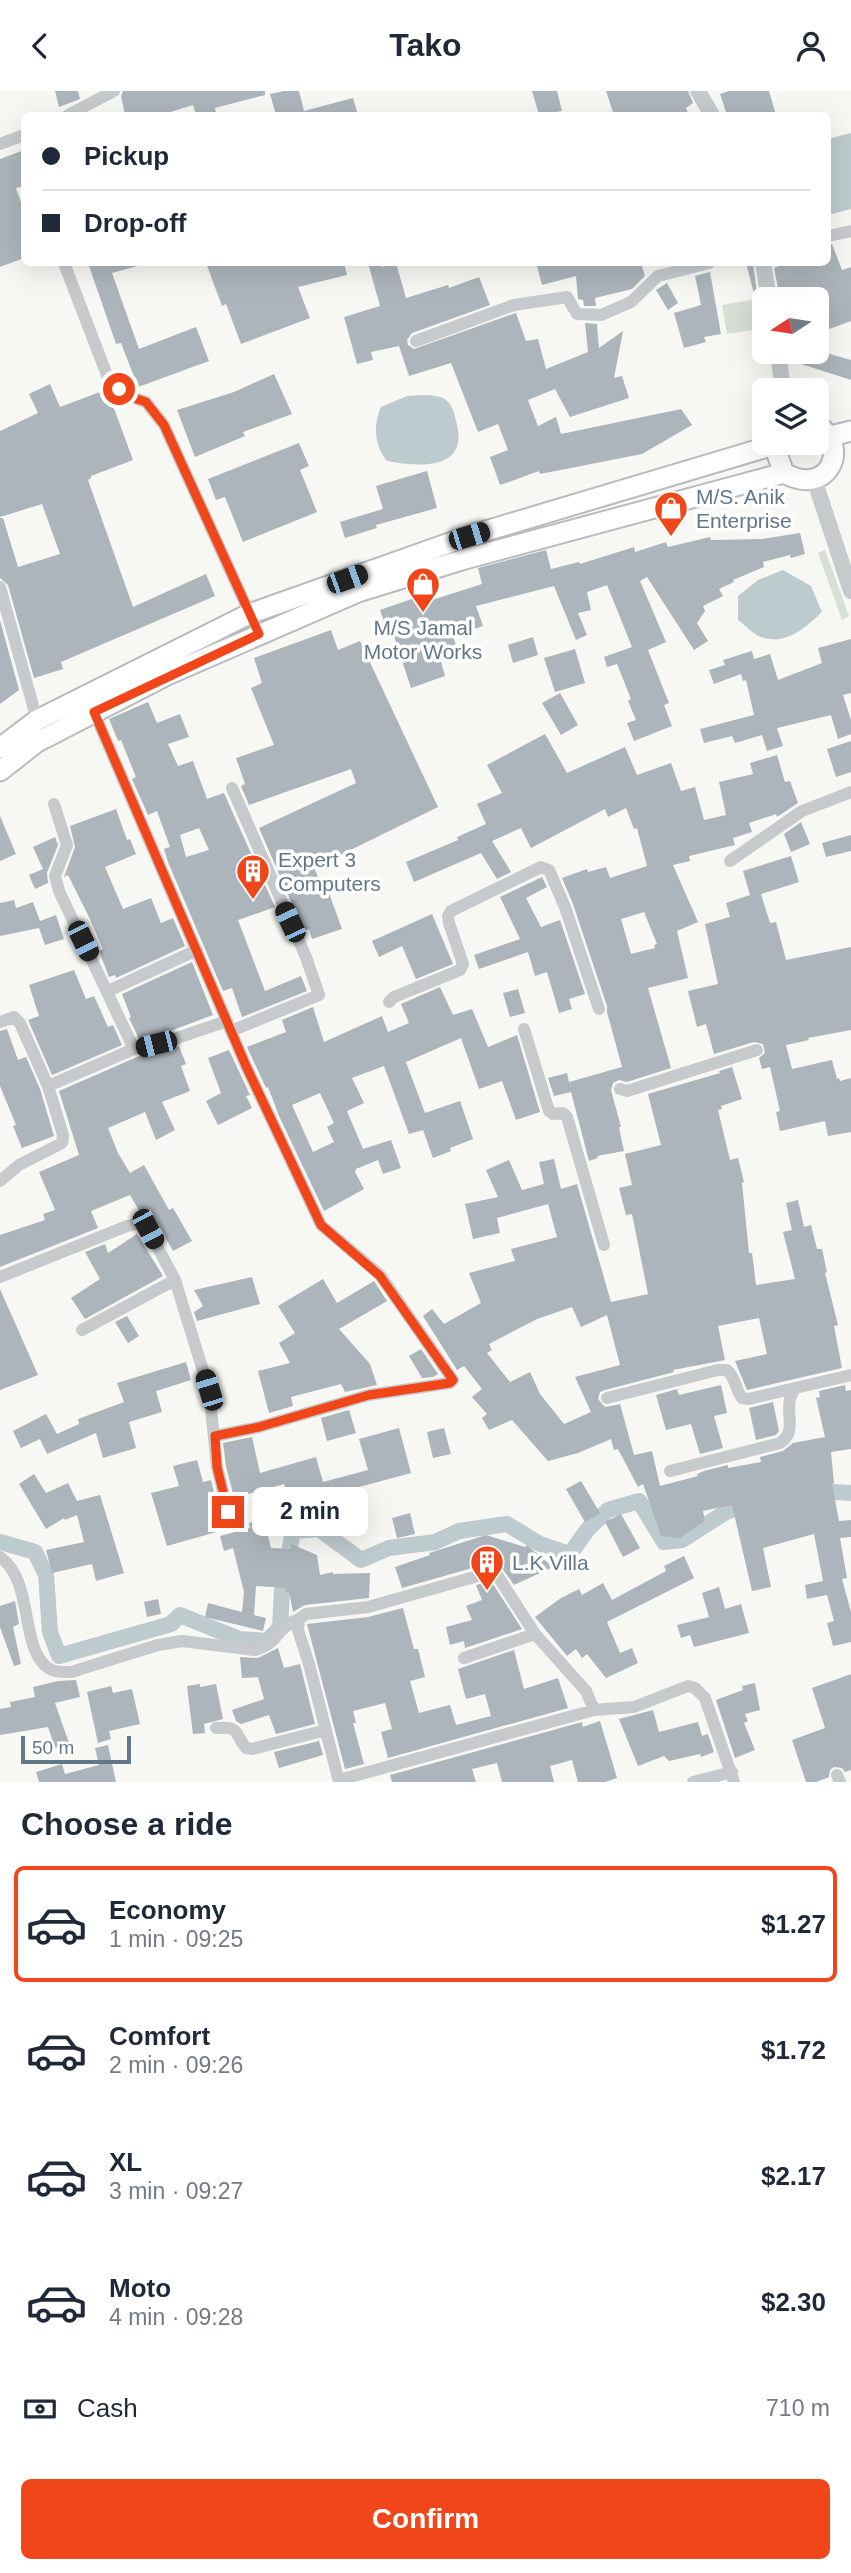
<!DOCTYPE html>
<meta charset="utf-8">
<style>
:root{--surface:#fff;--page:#f6f6f7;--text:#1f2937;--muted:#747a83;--line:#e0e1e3;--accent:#f14619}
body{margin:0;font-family:Helvetica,sans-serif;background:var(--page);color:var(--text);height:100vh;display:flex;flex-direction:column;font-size:26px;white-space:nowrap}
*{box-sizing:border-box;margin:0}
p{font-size:23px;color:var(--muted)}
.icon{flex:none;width:38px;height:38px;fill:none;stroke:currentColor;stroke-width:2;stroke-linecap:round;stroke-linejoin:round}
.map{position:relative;height:1691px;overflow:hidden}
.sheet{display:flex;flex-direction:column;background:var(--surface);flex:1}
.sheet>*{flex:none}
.banner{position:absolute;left:21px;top:21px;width:810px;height:154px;border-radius:10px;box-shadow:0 7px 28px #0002;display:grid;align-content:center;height:154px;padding:0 21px;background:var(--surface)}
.needle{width:46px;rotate:258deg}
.tools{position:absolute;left:752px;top:196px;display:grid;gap:14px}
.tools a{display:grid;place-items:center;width:77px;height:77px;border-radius:10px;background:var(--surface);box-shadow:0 7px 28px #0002;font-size:35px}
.scale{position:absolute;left:21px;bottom:18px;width:110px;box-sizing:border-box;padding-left:7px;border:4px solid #637887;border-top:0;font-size:19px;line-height:24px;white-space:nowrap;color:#637887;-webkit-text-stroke:5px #fff;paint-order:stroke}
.end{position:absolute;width:32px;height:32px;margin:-16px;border:9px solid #f14619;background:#fff;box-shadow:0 0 0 4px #fff}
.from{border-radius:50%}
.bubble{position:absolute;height:49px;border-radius:10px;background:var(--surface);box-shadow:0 7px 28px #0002;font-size:23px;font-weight:800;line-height:49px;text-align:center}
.car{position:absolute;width:21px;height:42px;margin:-21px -10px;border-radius:9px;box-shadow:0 0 5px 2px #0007;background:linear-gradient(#222 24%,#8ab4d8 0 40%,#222 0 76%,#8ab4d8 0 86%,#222 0)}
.banner b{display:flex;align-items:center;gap:24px;height:66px;font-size:26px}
.banner b+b{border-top:2px solid var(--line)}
.banner i{width:18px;height:18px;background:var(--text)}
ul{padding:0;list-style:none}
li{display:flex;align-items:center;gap:21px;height:116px;margin:0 14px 10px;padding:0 7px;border:4px solid transparent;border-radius:10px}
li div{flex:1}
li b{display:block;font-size:26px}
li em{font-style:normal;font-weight:800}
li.selected{border-color:var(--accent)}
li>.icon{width:63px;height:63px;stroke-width:1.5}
h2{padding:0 21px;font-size:32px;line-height:84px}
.pay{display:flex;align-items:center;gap:18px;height:77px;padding:0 21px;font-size:26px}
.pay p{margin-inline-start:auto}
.action{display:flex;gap:14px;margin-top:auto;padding:14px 21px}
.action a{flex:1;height:80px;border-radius:10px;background:var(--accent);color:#fff;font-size:28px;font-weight:800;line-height:80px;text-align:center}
header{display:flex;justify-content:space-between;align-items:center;height:91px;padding:0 21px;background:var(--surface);font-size:32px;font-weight:800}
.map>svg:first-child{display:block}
.green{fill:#d8dfd4}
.water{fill:#bdcace}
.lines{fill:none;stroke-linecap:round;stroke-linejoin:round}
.canal{stroke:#bdcace;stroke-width:16}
.building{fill:#acb5bb;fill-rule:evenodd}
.trunk-casing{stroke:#b8bcbf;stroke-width:23}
.minor{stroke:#c6cacd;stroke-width:12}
.tertiary{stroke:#c6cacd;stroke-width:16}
.trunk{stroke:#fff;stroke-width:19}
.route{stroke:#f14619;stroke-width:9}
.labels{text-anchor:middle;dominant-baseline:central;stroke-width:7;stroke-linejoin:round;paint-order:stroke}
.poi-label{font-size:21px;fill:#637887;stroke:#fff;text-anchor:start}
</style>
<header><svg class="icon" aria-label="back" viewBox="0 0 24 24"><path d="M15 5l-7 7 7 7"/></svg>Tako<svg class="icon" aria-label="person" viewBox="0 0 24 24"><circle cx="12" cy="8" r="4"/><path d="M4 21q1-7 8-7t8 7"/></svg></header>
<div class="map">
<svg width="851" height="1691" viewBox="0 0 851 1691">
<rect width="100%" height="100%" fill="#f7f7f3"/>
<path class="green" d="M761,207L765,237L727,243L722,214Z
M825,459L849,525L842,529L818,462Z"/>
<path class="water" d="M851,42V118L828,124V48Z
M407,305C419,305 436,302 446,309C453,314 455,325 457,334C468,380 417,376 387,370C374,354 373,334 381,316Z
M783,479L811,495L822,521C806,536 786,555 761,546C754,544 745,534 738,529V505L758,489Z"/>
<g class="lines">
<path class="canal" d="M815,1400L851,1402
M0,1451L35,1461L46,1484L50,1541L59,1565L171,1533L180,1524L239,1548L267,1550L280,1537L282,1499L293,1440L319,1438L361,1469L389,1457L435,1451L459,1440L507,1433L540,1453L570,1463L588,1438L608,1419L639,1410L664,1451L682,1449L726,1421L752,1412"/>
</g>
<path class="building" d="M55,0H78L80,8L59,16Z
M123,0H265V4L215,17L216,22L205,24H196L193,14L161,24H125L121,5Z
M284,0H299L304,20L353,7L358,24H276L270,3Z
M532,0H557L562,20L539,24Z
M606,0H688L693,12L686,17L689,24H614Z
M729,0H769L776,24H727L720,3Z
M24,59V95L16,97L24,120V167L0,176V68Z
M832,153L842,179L851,176V230L824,240L817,223V208H784L782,196L778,197L774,177L787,172H828V154Z
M88,172H138V175L112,182L139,258L196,236L209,270L138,296L121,252L116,253Z
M206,172H344L347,184L298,196L310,227L241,253L226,213L222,215Z
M368,172H380L382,176L396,172L406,207L448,194L449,197L479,186L490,214L412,242L407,249L408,254L414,258L516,222L526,250L538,248L546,278L588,261L585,232L597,233L599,257L623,240L614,287L622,285L629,307L570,326L555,298L528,309L538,335L556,326L561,343L681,318L692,334L642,363L540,383L539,380L500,394L490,366L508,359L498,333L478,341L451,272L409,285L399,255L371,261L373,269L357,273L344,226L380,215Z
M550,172H641L645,185L632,198L595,207L596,215H584L583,209L578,208L576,185L542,194L537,175Z
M746,172H753L757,202L754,203Z
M710,181L721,243L704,246L706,251L684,257L674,222L701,214L695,185Z
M667,192L678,212L668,219L656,199Z
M795,261H823L851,269V289L798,272Z
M274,283L292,323L243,341L245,345L195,366L177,319L234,301Z
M50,293L60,316L105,299L108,301L133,369L91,385V387L88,389L133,516L206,483L215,505L61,571L63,578L34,587L8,494L0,487V427H3L18,476L60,463L42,413L0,426V340L38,322L29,303Z
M299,352L309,375L300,379L317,421L243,451L225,406L216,409L208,388Z
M427,380L437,417L376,434L377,437L345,447L340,431L383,418L376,395Z
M800,442L805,463L791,467L790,464L763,471L764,476L733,489L734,491L719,498L723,505L703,515L705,520L697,532L708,550L694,559L647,486L640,490L666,551L648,559L669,612L664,614L672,635L634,650L627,632L636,629L628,610L631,608L617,573L607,576L604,566L632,556L607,494L587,501L591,519L578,522L587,544L576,549L554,495L476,515L483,535L453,545L457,557L439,564L445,585L411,597L393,542L389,544L380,519L426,503L429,510L482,493L478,477L546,459L551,478L579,471L580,473L634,456L635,461L666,451L668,456L710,446L711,449L762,448Z
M0,529L19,599L0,613Z
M331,539L338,559L360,550L438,716L314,777L326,803L329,802L342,838L312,848L309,838L304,840L259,737L356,692L351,678L249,714L241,695L245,693L236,667L274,654L251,597L262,592L254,567Z
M533,546L538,564L513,572L508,554Z
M851,548V602L843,604L851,629V643L838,648L831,624L777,637L783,655L767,660L762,644L735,652L732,645L704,652L700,638L754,624L746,589L743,590L741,583L714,593L709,579L725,574L723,569L752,560L754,568L770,563L778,589L822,572L818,557Z
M575,558L585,592L555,601L544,567Z
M560,602L578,634L561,644L542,612Z
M148,611L157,632L180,623L189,646L168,653L178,675L193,670L207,708L224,702L275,816L238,829L265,900L301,885L307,900L242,926L232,897L223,900L168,771L164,758L170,756L157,720L148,724L132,688L136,686L121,649L118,650L109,628ZM199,737L209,759L186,766L180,744Z
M545,643L567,682L625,656L637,684L671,672L681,700L695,696L704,729L726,724L719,691L753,683L750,672L777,664L785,691L790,690L798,712L777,726L776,723L749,732L752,741L733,747L735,754L689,765L690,770L673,774L698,831L677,840L688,887L648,897L671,977L627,991L619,989L613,992L611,999L621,1036H619L624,1060L597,1065L598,1067L589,1070L571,1001L554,1005L548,987L567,982L569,991L622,976L607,921V915L573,813L562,787L587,778L588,781L606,776L610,787L647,775L637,737L634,738L626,717L608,726L605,718L531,757L521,737L492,750L511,781L497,788L481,762L414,791L406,771L458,749L457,746L486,733L477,713L502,702L487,674ZM644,821L657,853L654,854L655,857L631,863L621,828Z
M851,650V681L836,686L827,658Z
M116,718L127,749L130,748L136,763L105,776L123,818L151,807L161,832L173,827L185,855L116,887L115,884L109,886L99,860L103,858L89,826L68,784L64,786L75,756L70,735Z
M0,725L16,763L0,770Z
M801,731L810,753L791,761L784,743Z
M851,744V760L826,766L822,752Z
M55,746L58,754L47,782L48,792L35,798L29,784L43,778L33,756Z
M791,765L799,791L761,803L770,832L776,831L786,869L851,856V939L808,947L809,949L786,954L792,978L832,969L837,988L839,987L840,990L851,987V1041L828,1045L825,1030L780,1040L776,1021L780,1020L770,976L762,978L759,967L765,962L763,953L754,951L714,963L706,933L697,936L688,900L718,893L705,833L730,826L726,812L750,804L743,780Z
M542,786L547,796L526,807L541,836L560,829L585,903L569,908L572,918L559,922L547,881L535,885L528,861L479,878L474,864L520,848L500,806Z
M14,809L16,817L33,811L40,830L56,824L64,848L45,854L39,837L0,845V812Z
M432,823L453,873L416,888L402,855L379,866L372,850Z
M192,871L213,924L173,939L139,948L129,927L131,926L122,903Z
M74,879L86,908L94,905L108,936L113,934L122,954L52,984L28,929L39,925L29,894Z
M440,896L453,924L472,918L488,956L517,944L540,1021L516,1029L502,990L479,998L461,947L406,971L425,1022L460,1010L473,1048L450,1057L451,1060L433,1067L423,1039L409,1043L384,975L352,987L364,1012L347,1020L363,1058L391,1049L401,1077L383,1083L378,1069L356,1078L355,1081L364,1098L324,1120L279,1025L268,996L266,997L247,956L286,941L282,929L313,916L324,951L382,925L388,941L409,932L401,913ZM320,1002L334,1032L327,1036L334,1051L313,1061L292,1014Z
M518,898L525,922L510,926L503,902Z
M7,938L18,969L26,966L40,998L54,1045L22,1057L13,1035L16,1034L0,995V940Z
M179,955L186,973L181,975L190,1000L162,1011L175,1039L156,1049L145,1021L108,1037L118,1062L130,1082L144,1074L169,1119L173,1117L192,1150L173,1160L150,1118L141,1123L130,1104L91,1120L98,1137L0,1176V1144L45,1129L43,1123L55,1119L39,1081L79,1064L59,1000L137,966Z
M229,959L250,1004L246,1005L252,1017L218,1034L206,1010L221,1002L208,967Z
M732,976L742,1008L721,1015L722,1018L718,1019L730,1069L738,1067L744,1091L742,1092L749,1162H752L756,1194L795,1188L783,1141L792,1139L786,1112L798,1109L804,1136L811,1134L817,1158H822L827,1181L825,1182L838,1234L834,1235L842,1277L747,1299L735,1270L767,1263L759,1227L718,1235L725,1269L673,1279L674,1281L605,1299L600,1301L598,1308L605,1316L620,1313L634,1364L652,1360L660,1395L698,1385L697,1383L704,1380L728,1374V1377L761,1371L760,1366L783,1360L793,1352L825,1346L816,1307L820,1306L819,1300L845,1294L846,1300L851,1299V1358L831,1361L834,1392L832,1393L839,1430L851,1429V1446L840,1447L847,1487L842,1488L851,1521V1551L833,1555L827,1532L834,1530L827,1504L807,1508L805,1494L823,1490L814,1443L763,1457L771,1496L752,1500L732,1414L703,1420L705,1430L680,1447L661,1445L643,1393L638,1396L618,1358L614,1359L611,1348L578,1362L548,1370L512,1329L489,1339L482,1327L487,1323L472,1306L482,1298L464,1275L457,1279L423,1225L432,1218L444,1233L481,1212L469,1182L515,1170L511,1158L557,1146L548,1113L497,1127L500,1142L473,1148L465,1113L498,1106L486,1079L509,1069L522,1099L544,1093L539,1071L554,1068L561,1098L577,1093L611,1211L648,1203L632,1123L626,1124L619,1097L632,1094L625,1063L661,1054L648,1003L720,982L719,980ZM572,1216L581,1236L607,1224L620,1274L575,1286L591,1321L564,1333L540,1303L530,1281L510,1291L487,1262L492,1259L489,1253L537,1228Z
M137,1143L163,1185L85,1228L71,1207L100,1188L85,1161L105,1153L108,1162Z
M252,1186L260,1213L197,1230L194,1221L203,1215L194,1199Z
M323,1188L337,1212L374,1190L387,1210L339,1238L370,1273L377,1294L345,1301L341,1293L291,1306L293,1315L269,1322L258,1280L290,1272L279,1252L295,1242L278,1215Z
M0,1198L38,1284L0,1299Z
M127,1225L139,1245L128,1252L115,1231Z
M421,1258L438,1283L433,1286L422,1287L409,1265Z
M186,1271L191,1289L156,1300L162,1321L129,1331L136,1357L103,1367L96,1342L47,1363L40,1348L21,1357L13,1340L46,1323L57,1343L79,1333L78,1328L124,1311L117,1292Z
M721,1294L727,1322L714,1325L723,1357L700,1363L691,1333L666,1339L656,1304L677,1298L679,1304Z
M773,1311L779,1340L776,1344L756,1349L749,1317Z
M349,1319L356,1342L327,1350L321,1327Z
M399,1337L411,1382L359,1396L362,1408L345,1413L344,1408L296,1425L284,1393L234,1407L226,1375L223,1352L252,1346L260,1382L316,1366L323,1391L368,1379L359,1348Z
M444,1337L451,1363L433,1367L427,1341Z
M197,1369L203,1391L211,1389L218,1418L214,1419L220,1440L167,1455L151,1402L179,1395L173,1375Z
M34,1383L46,1402L68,1392L77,1410L100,1404L124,1482L96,1490L92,1473L52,1482L46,1459L84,1451L77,1424L65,1429L64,1427L46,1438L19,1393Z
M581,1390L600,1422L585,1431L566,1398Z
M410,1422L415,1443L397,1447L392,1427Z
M621,1423L640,1457L623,1466L605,1431Z
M264,1428L271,1457L291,1458V1453L317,1464L320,1484L333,1481V1483L370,1482L369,1507L305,1514L293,1521L289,1501L285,1502L286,1497L256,1495L254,1524L266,1527L263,1540L205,1526L208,1512L242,1521L244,1501L233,1457L224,1460L220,1445L250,1437L249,1432Z
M486,1444L525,1456L527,1454L553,1476L514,1494L502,1477L490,1472L402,1497L395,1476L430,1464L429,1462Z
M684,1465L694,1487L607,1531L620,1562L632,1557L638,1572L606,1587L587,1563L582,1567L576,1558L567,1565L535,1526L561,1507L579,1498L582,1504L603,1492L612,1509L666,1480L664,1475Z
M491,1490L522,1538L465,1557L464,1550L450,1554L446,1536L472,1529L466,1515L482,1509L476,1494Z
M719,1496L725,1518L741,1513L749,1542L694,1556L690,1544L681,1547L677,1534L709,1526L702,1502Z
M158,1508L161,1523L147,1526L144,1511Z
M15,1510L19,1533L13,1536L21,1573L14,1575L0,1536V1515Z
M403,1517L414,1558H418L425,1586L410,1590L419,1622L450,1614L456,1634L491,1625L485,1603L466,1608L458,1578L514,1559L524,1598L558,1587L568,1617L388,1667L381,1641L392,1638L385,1612L353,1620L356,1632H353L364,1673L345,1678L307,1533L368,1526Z
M278,1557L284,1577L300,1573L315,1633L276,1643L269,1624L241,1633L236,1630L232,1619L264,1608L258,1586L242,1587L240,1566L258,1567Z
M851,1583V1679L845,1681L842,1677L834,1676L830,1679L829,1686L816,1691H806L792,1649L825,1637L812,1597Z
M76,1589L80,1606L55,1612L69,1652L55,1657L48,1636L0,1644V1618L11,1616L10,1611L35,1606L33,1596L58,1590Z
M755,1592L760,1619L745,1623L748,1630L744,1632L755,1659L735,1667L716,1609L743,1599L742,1595Z
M200,1593V1596L216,1593L223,1628L204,1633L205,1642L193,1643L187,1595Z
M111,1595L113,1602L132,1598L140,1633L109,1640L111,1648L98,1652L87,1601Z
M653,1619L659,1641L698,1631L702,1645L708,1643L714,1661L701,1666L700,1663L669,1670L664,1665L638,1675L619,1628Z
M600,1630L617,1687L605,1691H578L572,1669L550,1675L554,1691H502L497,1672L472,1678L476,1691H392L390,1684L582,1631L583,1636Z
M319,1650L323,1664L279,1677L274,1661Z
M108,1654L116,1691H39L36,1681L62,1673L65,1683L99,1674L95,1657Z"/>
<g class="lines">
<g class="trunk-casing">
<path id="trunk" d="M831,345L851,340
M778,352L777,363L784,382C829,407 851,355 817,334
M0,657L37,629L249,523L469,445L777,353
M0,680L37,651L167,584L358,501L465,468L784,382"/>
</g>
<path class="minor" d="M68,24L114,0
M0,53L24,44
M828,145L851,140
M64,172L110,292L128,305L146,311L164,334L259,543
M416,250L514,214L567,206L577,223L601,224L631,211L658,185L709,172
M0,496L37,629
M94,621L246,975L321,1134L380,1184L453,1289L450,1292L369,1304L259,1336L215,1345
M54,713L67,754L55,785L59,800L134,958
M730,770L802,720L851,701
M108,900L197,859
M389,911L394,906L460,879L463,873L449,832L448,825L451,820L541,776L549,779L565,816L599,918
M0,931L14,926L20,932L48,995L63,1044L62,1052L19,1074L0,1090
M524,938L549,1020L553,1023L563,1022L567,1026L604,1154
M231,940L319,904L306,866L232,697
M48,995L134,958L177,947L227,930
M620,998L627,1000L757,959
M0,1186L127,1135L139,1132L148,1138L175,1189L209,1299L217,1376L228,1421
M82,1239L175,1189
M607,1307L718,1279H727C736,1287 735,1298 742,1307L749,1308L795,1297
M670,1380L780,1352C797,1340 786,1325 790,1308C791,1304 793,1301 795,1297L851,1284
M0,1466C35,1490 19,1561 50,1578C56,1582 64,1581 71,1581L158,1554L182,1550L255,1559C279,1553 276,1536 299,1528
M464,1567L535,1543
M216,1637C241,1635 233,1641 246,1657L252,1658L326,1639
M837,1684L840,1691
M339,1689L594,1619L634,1616L688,1595L695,1597L705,1607L734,1691
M339,1691L309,1573L298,1539L299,1528L306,1523L368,1516L492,1481L497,1484L535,1543L586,1600L594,1619
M693,1691L732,1681"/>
<path class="tertiary" d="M698,0L712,24
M763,172L769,208
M778,261L783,299
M814,388L851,500"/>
<use href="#trunk" class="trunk"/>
</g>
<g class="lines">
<path class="route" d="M119,298L128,305L146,311L164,334L259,543L94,621L246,975L321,1134L380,1185L453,1289L450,1292L369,1304L259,1336L215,1345L217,1376L228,1421"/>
</g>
<defs>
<g id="shop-pin" transform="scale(1.75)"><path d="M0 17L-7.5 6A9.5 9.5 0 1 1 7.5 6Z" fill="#f14619" stroke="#fff"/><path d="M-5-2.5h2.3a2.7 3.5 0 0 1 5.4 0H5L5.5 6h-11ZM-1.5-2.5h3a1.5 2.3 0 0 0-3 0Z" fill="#fff"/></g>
<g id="building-pin" transform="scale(1.75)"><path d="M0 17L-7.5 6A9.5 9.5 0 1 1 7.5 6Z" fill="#f14619" stroke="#fff"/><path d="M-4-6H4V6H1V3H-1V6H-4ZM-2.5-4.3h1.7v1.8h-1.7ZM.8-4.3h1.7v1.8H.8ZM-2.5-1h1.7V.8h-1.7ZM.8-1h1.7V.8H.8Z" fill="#fff"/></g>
</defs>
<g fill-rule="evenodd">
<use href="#shop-pin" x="671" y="417"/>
<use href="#shop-pin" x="423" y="493"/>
<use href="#building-pin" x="253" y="780"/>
<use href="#building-pin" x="487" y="1471"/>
</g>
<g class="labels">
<g class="poi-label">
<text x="696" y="405">M/S. Anik<tspan x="696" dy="24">Enterprise</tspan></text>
<text x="423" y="536" text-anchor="middle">M/S Jamal<tspan x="423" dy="24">Motor Works</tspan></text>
<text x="278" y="768">Expert 3<tspan x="278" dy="24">Computers</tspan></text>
<text x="512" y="1471">L.K Villa</text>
</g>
</g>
</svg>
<div class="tools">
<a><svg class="needle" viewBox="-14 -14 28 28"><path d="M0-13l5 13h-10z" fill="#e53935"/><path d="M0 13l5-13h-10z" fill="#747a83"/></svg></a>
<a><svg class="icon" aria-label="layers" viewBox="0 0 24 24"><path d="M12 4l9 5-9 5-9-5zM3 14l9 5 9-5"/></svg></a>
</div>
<div class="scale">50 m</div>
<i class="end from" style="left:119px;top:298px"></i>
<i class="end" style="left:228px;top:1421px"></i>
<div class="bubble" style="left:252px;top:1396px;width:116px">2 min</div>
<i class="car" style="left:469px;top:445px;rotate:73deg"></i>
<i class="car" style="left:347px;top:488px;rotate:70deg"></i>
<i class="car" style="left:290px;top:831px;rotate:335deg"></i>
<i class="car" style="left:83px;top:850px;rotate:154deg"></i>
<i class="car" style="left:156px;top:953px;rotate:256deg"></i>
<i class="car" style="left:148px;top:1138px;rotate:152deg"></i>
<i class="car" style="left:209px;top:1299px;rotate:343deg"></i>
<div class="banner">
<b><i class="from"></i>Pickup</b>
<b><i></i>Drop-off</b>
</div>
</div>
<section class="sheet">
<h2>Choose a ride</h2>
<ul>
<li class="selected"><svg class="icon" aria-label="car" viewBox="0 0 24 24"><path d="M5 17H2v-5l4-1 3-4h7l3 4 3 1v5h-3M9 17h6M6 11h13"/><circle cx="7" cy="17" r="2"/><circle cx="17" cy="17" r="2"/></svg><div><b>Economy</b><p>1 min · 09:25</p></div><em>$1.27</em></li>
<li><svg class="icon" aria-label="car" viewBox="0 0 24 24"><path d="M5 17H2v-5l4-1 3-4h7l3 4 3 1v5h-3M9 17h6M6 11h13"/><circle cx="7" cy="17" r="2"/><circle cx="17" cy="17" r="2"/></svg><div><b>Comfort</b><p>2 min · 09:26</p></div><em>$1.72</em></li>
<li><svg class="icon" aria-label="car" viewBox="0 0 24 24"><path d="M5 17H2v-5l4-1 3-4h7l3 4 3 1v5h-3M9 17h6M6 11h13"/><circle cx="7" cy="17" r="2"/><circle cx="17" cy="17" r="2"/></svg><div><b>XL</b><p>3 min · 09:27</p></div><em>$2.17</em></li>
<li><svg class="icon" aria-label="car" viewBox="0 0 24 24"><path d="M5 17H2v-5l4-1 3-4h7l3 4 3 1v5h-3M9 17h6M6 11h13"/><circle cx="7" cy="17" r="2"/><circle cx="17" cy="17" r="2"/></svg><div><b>Moto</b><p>4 min · 09:28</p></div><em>$2.30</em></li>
</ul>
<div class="pay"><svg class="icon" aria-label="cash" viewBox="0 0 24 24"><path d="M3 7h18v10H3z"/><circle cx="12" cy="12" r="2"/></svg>Cash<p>710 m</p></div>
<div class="action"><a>Confirm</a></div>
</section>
